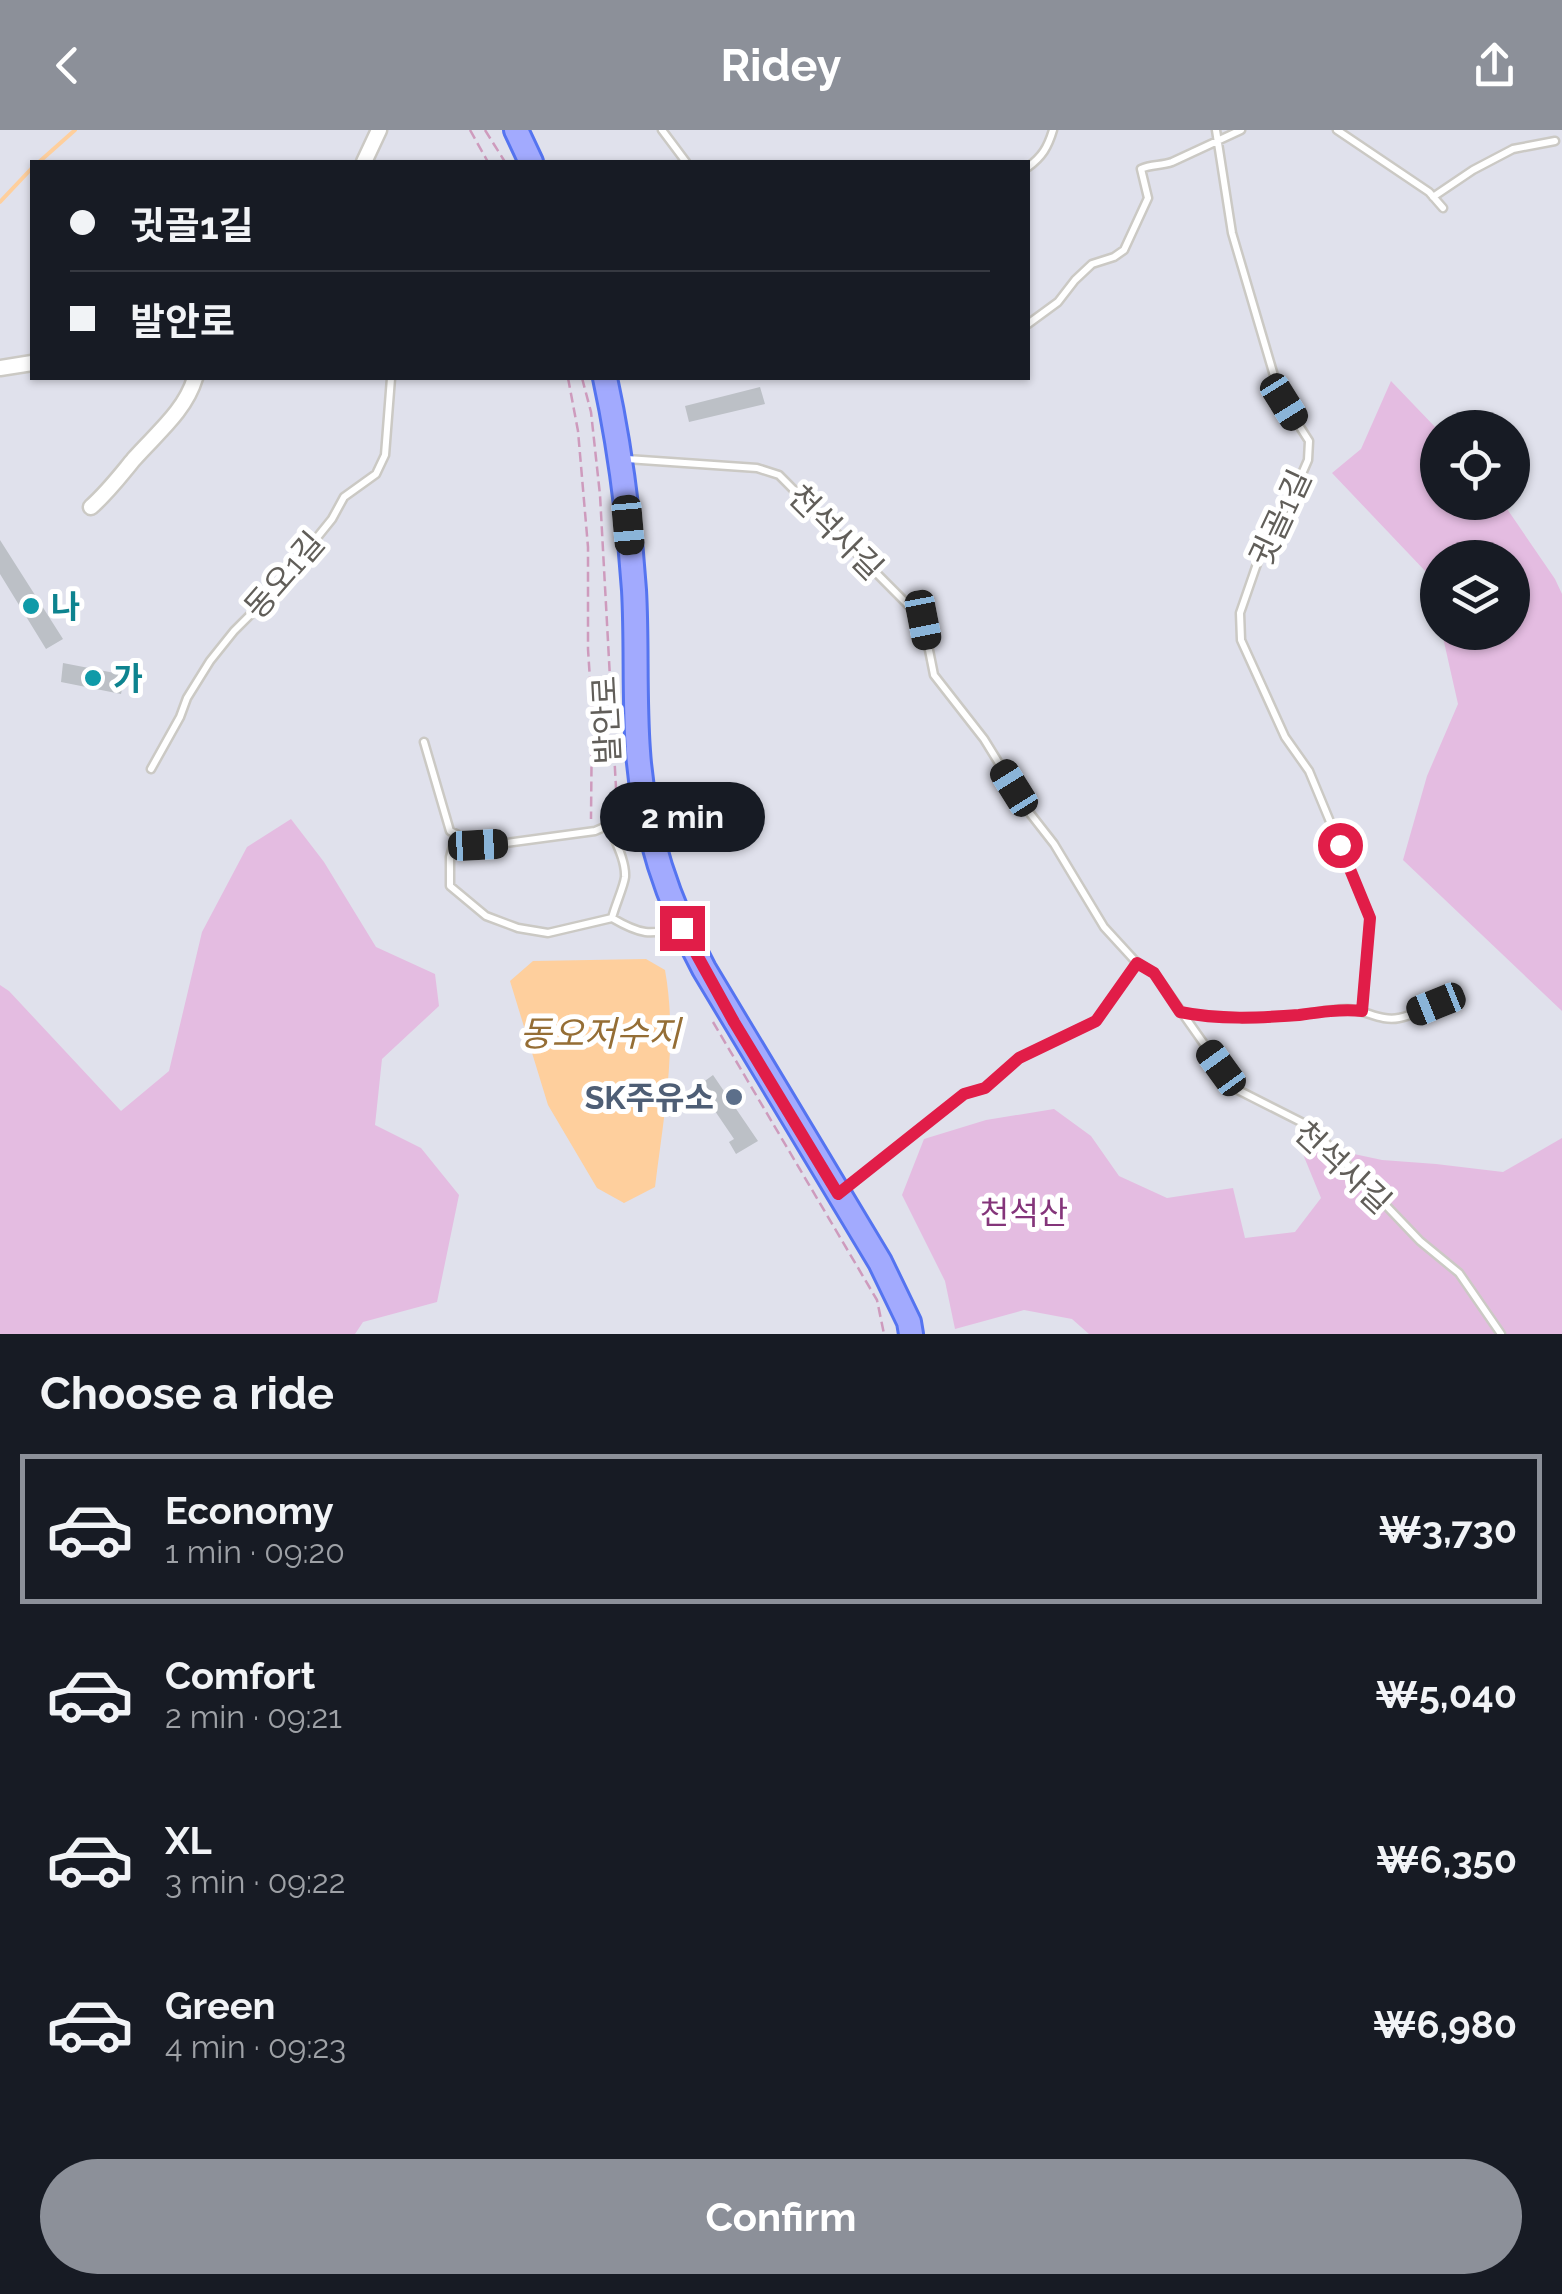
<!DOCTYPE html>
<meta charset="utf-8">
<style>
:root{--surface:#171b24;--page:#20242c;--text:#f1f3f6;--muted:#9ea1a6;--line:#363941;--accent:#8c9099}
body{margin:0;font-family:Raleway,"Noto Sans KR",sans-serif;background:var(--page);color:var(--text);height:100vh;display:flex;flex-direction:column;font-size:38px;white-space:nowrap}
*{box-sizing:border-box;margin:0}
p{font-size:32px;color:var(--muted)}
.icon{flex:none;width:55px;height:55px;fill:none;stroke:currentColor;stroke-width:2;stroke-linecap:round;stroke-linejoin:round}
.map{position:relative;height:1204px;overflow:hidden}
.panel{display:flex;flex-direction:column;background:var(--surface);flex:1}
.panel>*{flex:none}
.hud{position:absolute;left:30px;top:30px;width:1000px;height:220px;border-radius:0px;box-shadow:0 2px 8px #0004;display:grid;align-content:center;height:220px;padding:0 40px;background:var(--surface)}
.fabs{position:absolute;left:1420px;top:280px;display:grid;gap:20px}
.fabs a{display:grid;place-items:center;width:110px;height:110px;border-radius:50%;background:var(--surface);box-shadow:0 2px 8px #0004;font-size:50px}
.end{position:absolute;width:45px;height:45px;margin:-22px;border:12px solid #e11d48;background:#fff;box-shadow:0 0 0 5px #fff}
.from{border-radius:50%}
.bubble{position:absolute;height:70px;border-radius:35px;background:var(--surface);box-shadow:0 2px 8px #0004;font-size:32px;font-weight:700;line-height:70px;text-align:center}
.car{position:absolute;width:30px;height:60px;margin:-30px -15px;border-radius:12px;box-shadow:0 0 8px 2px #0007;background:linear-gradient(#222 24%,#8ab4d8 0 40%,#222 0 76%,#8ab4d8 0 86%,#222 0)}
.hud b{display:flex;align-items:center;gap:35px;height:95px;font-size:38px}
.hud b+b{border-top:2px solid var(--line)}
.hud i{width:25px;height:25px;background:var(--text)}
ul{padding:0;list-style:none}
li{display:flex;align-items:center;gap:30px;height:150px;margin:0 20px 15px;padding:0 20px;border:5px solid transparent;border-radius:0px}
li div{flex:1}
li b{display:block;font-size:38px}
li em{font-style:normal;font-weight:700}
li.on{border-color:var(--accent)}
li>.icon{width:90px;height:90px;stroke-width:1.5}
h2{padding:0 40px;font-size:45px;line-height:120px}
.action{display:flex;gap:20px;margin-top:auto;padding:20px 40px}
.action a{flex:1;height:115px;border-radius:60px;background:var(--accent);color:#fff;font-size:40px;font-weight:700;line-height:115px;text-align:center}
header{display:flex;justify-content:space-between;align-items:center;height:130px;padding:0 40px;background:var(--accent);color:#fff;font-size:45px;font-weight:700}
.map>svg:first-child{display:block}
.green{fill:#e4bce1}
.water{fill:#fecf9d}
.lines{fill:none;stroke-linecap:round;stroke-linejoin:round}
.stream{stroke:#fecf9d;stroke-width:4}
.building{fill:#bcc0c6}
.lane-casing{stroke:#cbc9c4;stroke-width:11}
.street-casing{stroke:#cbc9c4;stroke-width:19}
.primary-casing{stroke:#5574f0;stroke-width:28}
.path{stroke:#ce9bbd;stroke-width:2.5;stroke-dasharray:10 5;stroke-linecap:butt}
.lane{stroke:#fff;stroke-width:6}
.street{stroke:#fff;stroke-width:14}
.primary{stroke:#a2aafe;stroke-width:22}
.route{stroke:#e11d48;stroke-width:12}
.culture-dot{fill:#0f9aa8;stroke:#fff;stroke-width:4}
.service-dot{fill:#5c6f8a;stroke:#fff;stroke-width:4}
.labels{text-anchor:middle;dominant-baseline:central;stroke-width:10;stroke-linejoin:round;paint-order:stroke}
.street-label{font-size:32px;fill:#615e59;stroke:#fff}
.culture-label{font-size:32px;font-weight:bold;fill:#0d838f;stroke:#fff;text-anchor:start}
.service-label{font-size:32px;font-weight:bold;fill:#4e5e75;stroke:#fff;text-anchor:end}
.park-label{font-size:32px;fill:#84357a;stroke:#fff}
.water-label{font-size:35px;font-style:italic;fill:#956e35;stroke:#fff}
</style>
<header><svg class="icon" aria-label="back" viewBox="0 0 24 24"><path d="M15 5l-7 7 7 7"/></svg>Ridey<svg class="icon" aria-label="share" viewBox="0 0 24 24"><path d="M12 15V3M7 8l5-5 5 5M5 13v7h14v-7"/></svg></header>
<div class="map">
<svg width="1562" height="1204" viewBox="0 0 1562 1204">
<rect width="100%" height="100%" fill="#e0e1ec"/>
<path class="green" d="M1391,251L1437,299L1438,372L1503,373L1555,449L1562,464V881L1403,730L1427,646L1458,574L1442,503L1512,502V428H1438L1437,484L1428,444L1332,343L1361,319Z
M291,689L324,732L376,817L435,844L439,876L382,929L375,995L421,1018L459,1065L437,1172L363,1192L355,1204H0V855L9,861L121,981L169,941L202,802L247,717Z
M1054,979L1091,1006L1119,1046L1167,1068L1233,1058L1245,1108L1295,1102L1321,1068L1298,1012L1382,1030L1436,1034L1503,1042L1562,1008V1204H1089L1072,1189L1024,1180L955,1199L945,1151L902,1065L924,1009L986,990Z"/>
<path class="water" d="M646,829L665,840C678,912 664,985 655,1057L624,1073L597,1058L548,975L510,851L533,831Z"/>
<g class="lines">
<path class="stream" d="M39,32L75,0
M0,72L32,38"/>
</g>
<path class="building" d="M760,257L765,274L689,292L685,276Z
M0,410L63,509L46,519L0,444Z
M63,533L125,545L121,564L61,552Z
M713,945L758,1011L736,1024L729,1012L734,1009L698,956Z"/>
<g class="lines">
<g class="lane-casing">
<path id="lane" d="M662,0L686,32
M1216,0L1232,103L1275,249L1284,272L1309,311L1308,330L1291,369L1267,405L1240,483L1241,510L1285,607L1309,641L1370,788L1362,881
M1337,0L1429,62L1443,78
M1028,37C1042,27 1048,17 1053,0
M1433,67L1473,40L1513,19L1555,11
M1028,194L1058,172L1075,150L1092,134L1114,127L1124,120L1148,68L1141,39C1151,34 1161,36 1172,32L1241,0
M627,329L757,338L779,345L923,490L934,545L984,609L1029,682L1054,714L1104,797L1137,833L1154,843L1221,938L1226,954L1311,997L1420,1111L1459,1143L1501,1204
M424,612L450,701L478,715L506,713L595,701L639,682
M151,639L180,587L187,568L210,531L234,501L273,462L332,389L344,367L376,344L385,325L391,248
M609,696C615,711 626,731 625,747C624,756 615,776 612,788
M456,705L450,727V756L486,786L518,798L548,803L612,788C641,805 649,805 681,798
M1182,882C1220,891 1261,888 1299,885C1315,883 1331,879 1346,879C1365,879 1380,892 1399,888C1411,886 1424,879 1436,874
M843,1060L964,964L985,958L1019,928L1096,891L1137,833"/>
</g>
<g class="street-casing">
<path id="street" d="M364,32L379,0
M0,238L32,233
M91,377C108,362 120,346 134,329C157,303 185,281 195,248"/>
</g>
<g class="primary-casing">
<path id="primary" d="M516,0L531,32
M605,248C620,317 629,389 634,460C637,514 634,567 638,621C643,697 668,772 704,839L880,1132L909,1192L911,1204"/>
</g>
<path class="path" d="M470,0L488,32
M485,0L505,32
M568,248L578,301L588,417V519L592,581L591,689
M582,248L591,282L600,365L616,658L623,678
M713,892L877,1170L884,1204"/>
<use href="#lane" class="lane"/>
<use href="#street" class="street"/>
<use href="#primary" class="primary"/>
</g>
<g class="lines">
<path class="route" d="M682,798L734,892L838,1064L964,964L985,958L1019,928L1096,891L1137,833L1154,843L1180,882C1219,890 1260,888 1299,885C1320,882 1341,879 1362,881L1370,788L1340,715"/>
</g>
<g class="culture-dot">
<circle cx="31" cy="476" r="10"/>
<circle cx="93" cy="548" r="10"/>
</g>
<circle class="service-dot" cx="734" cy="967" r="10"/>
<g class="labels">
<g class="street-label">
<text transform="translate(1280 388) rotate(-65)">귓골1길</text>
<text transform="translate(836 402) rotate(45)">천석사길</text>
<text transform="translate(284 445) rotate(-49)">동오1길</text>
<text transform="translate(606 590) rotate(-93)">발안로</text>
<text transform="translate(1343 1037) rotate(43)">천석사길</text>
</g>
<g class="culture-label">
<text x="51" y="476">나</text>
<text x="113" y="548">가</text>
</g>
<g class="service-label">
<text x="714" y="967">SK주유소</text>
</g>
<g class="park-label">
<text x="1024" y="1082">천석산</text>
</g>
<g class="water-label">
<text x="600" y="903">동오저수지</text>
</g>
</g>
</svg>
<div class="fabs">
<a><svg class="icon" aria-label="locate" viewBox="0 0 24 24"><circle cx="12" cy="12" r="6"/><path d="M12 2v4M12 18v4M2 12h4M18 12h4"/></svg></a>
<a><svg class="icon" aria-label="layers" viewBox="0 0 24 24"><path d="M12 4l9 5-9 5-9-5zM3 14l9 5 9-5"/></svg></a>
</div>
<i class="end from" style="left:1340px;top:715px"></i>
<i class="end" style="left:682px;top:798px"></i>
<div class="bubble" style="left:600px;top:652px;width:165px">2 min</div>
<i class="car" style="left:1284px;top:272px;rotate:148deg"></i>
<i class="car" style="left:628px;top:395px;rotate:175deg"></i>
<i class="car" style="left:923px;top:490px;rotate:169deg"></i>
<i class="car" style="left:1014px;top:658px;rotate:328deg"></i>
<i class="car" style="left:478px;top:715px;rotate:87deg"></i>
<i class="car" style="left:1436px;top:874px;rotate:248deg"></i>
<i class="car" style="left:1221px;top:938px;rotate:324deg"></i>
<div class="hud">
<b><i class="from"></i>귓골1길</b>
<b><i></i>발안로</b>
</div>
</div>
<section class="panel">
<h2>Choose a ride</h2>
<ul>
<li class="on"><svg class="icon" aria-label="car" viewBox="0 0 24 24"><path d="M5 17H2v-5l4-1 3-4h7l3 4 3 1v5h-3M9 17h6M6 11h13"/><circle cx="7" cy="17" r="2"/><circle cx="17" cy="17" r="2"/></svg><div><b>Economy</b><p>1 min · 09:20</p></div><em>₩3,730</em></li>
<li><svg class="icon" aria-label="car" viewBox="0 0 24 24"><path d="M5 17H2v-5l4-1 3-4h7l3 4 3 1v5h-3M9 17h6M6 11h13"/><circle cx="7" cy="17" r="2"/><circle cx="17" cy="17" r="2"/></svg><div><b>Comfort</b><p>2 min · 09:21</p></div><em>₩5,040</em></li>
<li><svg class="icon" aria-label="car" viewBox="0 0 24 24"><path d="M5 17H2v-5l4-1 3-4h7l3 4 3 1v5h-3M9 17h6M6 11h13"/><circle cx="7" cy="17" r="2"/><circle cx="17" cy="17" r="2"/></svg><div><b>XL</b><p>3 min · 09:22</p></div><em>₩6,350</em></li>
<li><svg class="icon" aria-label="car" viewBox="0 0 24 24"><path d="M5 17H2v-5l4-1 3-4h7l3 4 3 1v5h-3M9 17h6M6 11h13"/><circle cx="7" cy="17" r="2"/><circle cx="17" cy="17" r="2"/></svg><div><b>Green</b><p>4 min · 09:23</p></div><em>₩6,980</em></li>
</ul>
<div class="action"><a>Confirm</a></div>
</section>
